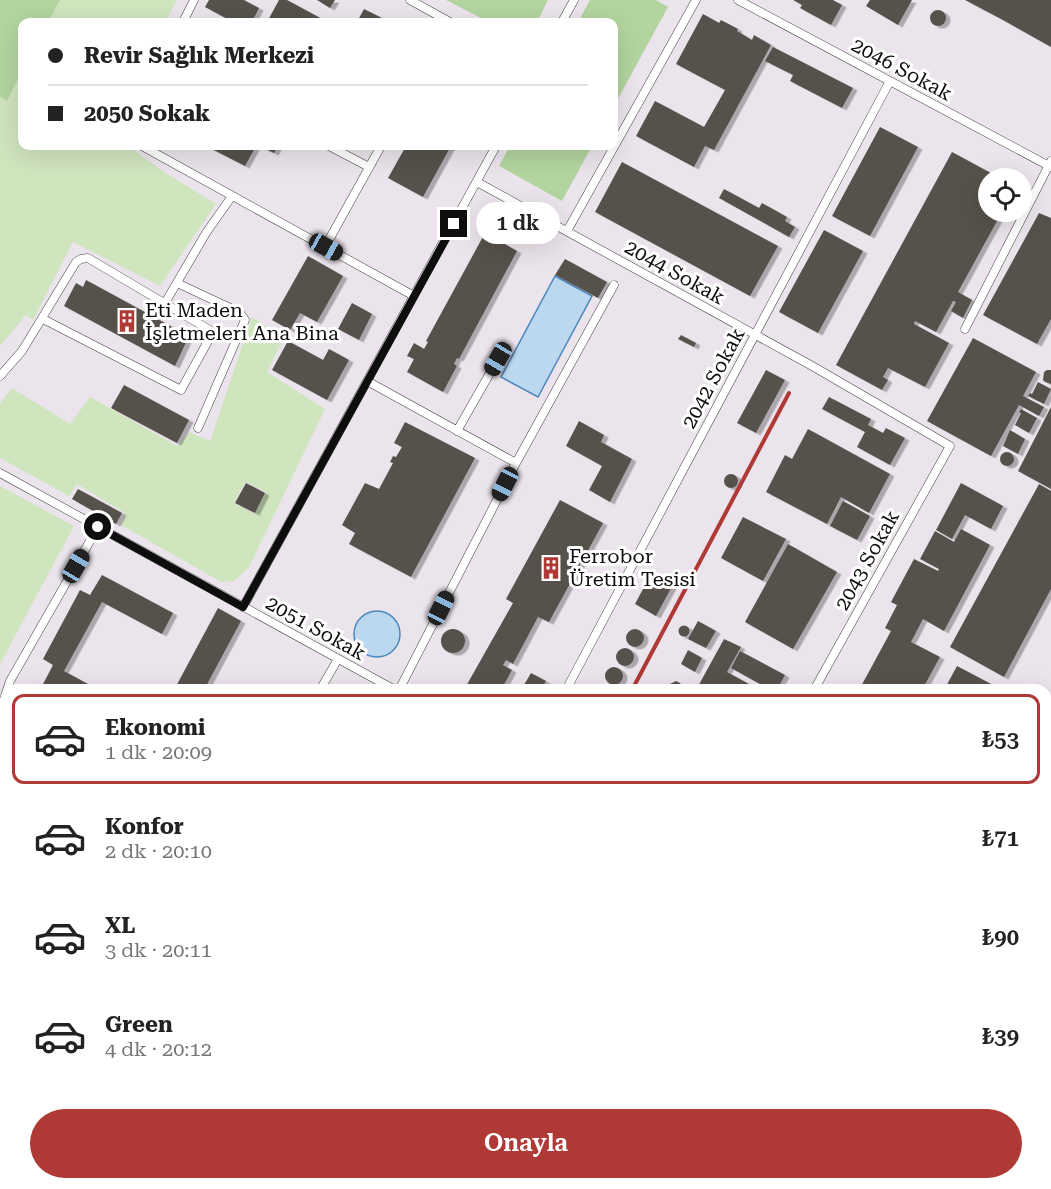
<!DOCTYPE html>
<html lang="tr">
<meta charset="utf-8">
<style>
:root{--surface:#fff;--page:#f2f2f2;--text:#222;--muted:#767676;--line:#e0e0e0;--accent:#af3935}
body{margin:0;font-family:"Roboto Serif",serif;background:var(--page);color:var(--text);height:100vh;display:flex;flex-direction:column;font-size:22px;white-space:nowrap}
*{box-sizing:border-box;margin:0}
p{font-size:20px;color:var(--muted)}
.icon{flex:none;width:33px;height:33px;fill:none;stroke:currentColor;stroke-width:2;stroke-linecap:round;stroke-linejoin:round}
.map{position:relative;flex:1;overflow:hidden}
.details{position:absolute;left:0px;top:684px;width:1052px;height:506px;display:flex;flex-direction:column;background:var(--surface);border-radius:18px 18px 0 0;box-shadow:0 6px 24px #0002}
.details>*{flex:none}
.banner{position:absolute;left:18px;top:18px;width:600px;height:132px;border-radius:12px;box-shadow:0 6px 24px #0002;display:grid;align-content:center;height:132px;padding:0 30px;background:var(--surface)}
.fabs{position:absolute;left:978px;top:168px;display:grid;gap:12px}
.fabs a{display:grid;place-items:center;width:54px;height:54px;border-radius:50%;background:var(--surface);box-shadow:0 6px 24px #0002;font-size:30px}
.end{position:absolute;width:27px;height:27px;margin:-14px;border:8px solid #0e0e0e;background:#fff;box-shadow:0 0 0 3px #fff}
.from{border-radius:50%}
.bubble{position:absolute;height:42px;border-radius:21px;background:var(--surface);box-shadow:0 6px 24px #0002;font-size:20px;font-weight:600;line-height:42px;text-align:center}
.car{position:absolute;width:18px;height:36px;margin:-18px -9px;border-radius:8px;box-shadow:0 0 4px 2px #0007;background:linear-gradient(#222 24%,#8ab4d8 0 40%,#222 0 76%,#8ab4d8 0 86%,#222 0)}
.banner b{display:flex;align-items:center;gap:21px;height:57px;font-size:22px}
.banner b+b{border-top:2px solid var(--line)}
.banner i{width:15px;height:15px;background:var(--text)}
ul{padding:10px 0 0;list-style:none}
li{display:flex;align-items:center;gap:18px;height:90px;margin:0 12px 9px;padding:0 18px;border:3px solid transparent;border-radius:12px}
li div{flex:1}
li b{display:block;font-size:22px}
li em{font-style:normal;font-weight:600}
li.current{border-color:var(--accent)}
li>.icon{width:54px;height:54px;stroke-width:1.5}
.primary-button{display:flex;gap:12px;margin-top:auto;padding:12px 30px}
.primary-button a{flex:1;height:69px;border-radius:36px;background:var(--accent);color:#fff;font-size:24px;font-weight:600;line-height:69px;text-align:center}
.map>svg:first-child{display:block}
.industrial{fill:#ece4ec;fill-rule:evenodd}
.green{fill:#cfe5be;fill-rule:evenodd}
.forest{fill:#b3d49f}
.water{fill:#bbd8ef;stroke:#4a87be;stroke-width:1.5}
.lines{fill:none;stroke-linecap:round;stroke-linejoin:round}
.stream{stroke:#4a87be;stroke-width:4}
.building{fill:#56514c;filter:url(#shadow)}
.lane-casing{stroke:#414141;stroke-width:9}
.street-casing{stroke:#414141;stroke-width:16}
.lane{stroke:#fff;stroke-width:8}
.street{stroke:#fff;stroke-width:15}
.rail{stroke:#af3935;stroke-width:4}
.route{stroke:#0e0e0e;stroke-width:8}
.labels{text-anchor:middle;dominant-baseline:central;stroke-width:6;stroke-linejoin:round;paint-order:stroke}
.street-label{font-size:20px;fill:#0e0e0e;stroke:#fff}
.poi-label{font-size:20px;fill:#0e0e0e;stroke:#fff;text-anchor:start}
</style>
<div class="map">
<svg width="1051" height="1189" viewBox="0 0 1051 1189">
<defs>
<filter id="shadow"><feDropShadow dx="4.5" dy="2.5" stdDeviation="0" flood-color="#0004"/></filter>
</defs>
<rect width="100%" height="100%" fill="#fdfcf1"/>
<path class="industrial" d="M0,0H1051V1019L1046,1027V690H6V1074L0,1071ZM22,22H614V146H22ZM988,178H1022V212H988Z
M210,1184H937L933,1189H220Z"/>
<path class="green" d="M60,0H177L165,22H48Z
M22,71V146H128L161,170L216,204L160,286L73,242L33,320L26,315L0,346V97L7,100Z
M252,317L284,338L267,372L325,409L249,567L234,581L221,582L121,525L125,513L77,484L69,496L0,458V403L12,388L70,424L90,397L177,446L189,432L210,441ZM245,482L266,492L255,514L234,503Z
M0,486L74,526L0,664Z"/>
<path class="forest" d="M0,0H60L48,22H22V71L7,101L0,97Z
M446,0H548L537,22H489Z
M590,0H656L668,7L614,106V22H578Z
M510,146H592L562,201L499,166Z"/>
<path class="water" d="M555,276L592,296L538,397L501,377Z
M354 634a23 23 0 1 1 46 0a23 23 0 1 1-46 0Z
M1051,768V818L1046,815V778Z"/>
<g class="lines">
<path class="stream" d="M0,748L6,751
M1046,1125L1051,1117
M805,1184L814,1189
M1002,1189L1006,1184"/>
</g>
<path class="building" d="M209,0H244L259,8L252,22H233L205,7Z
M279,0H287L324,20L323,22H267Z
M317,0H335L330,8Z
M793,0H833L842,5L831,25L800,8L802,5Z
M870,0H912L898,25L866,6Z
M965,0H1051V47L1003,20Z
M364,9L390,22H357Z
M930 18a8 8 0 1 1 16 0a8 8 0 1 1-16 0Z
M703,14L719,23L721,20L738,29L737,31L752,40L754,35L771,45L714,150L705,146L694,167L636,136L655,101L704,127L725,90L676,64Z
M773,47L853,88L842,108L790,81L793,75L765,61Z
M880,127L918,147L870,236L832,216Z
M206,146H256L245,166Z
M259,146H278L274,153Z
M406,146H451L423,197L388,178Z
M952,152L1000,178H988V212H1002L958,292L972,300L963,318L951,311L956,302L953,301L936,332L915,321L914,324L949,343L925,387L888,368L883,377L888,380L882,390L836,365Z
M622,162L778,246L750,296L595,212Z
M724,189L759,208L762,203L787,217L785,221L795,227L789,237L719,198Z
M1039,213L1051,218V319L1037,344L983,315Z
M824,230L863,251L818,333L779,312Z
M485,233L517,251L459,359L457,358L454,364L457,366L443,392L407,372L414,359L407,356L414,343L424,349L428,342L426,341Z
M308,256L343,276L317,322L300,313L290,330L272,320Z
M565,259L607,282L598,298L555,275Z
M86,280L189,336L175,366L64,306L76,283L83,287Z
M352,303L372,314L359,340L338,329Z
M681,335L696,343L694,347L678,339Z
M973,338L1036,372L1023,396L1044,407L1039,416L1019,405L991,456L927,421Z
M288,341L323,360L329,349L349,360L327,400L272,370Z
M766,370L785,380L756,433L737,423Z
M1047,370H1051V384L1045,382L1043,380L1044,372Z
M1038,382L1051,389L1044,404L1028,396L1030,393L1032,394Z
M124,385L189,420L177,443L111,408Z
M829,397L871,419L868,425L883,433L886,428L905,438L890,465L857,447L865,432L822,409Z
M1051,407V489L1018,471Z
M1021,409L1037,418L1029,433L1015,425L1021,413L1019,412Z
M579,421L604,435L601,442L632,459L610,502L589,490L602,466L566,446Z
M405,422L475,458L411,577L349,544L355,533L342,525L365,483L379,489L393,463L390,462L393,456L396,457L402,447L394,443Z
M808,429L890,474L869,513L841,497L827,524L766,492L785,455L792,459Z
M1010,430L1025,439L1018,454L1003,446Z
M1000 459a7 7 0 1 1 14 0a7 7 0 1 1-14 0Z
M724 481a7 7 0 1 1 14 0a7 7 0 1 1-14 0Z
M246,483L265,493L255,513L235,503Z
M961,483L1003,506L991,529L965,515L952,539L936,530Z
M1039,484L1051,491V589L1004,677L950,647Z
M78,489L122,513L116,524L72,499Z
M560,500L603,523L549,622L538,617L513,664L506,660L503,665L512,670L501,690H468L465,688L513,603L506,599Z
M843,501L870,516L857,540L830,526Z
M743,517L786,539L763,581L721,558Z
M961,529L990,545L944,631L923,619L911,642L940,657L922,690H859L891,631L885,628L897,605L891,602L914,559L938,571L939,569L920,559L935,531L954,542Z
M788,544L837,572L793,649L745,622Z
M652,572L674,583L656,616L635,604Z
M102,575L173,613L162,634L102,602L64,671L99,690H49L42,686L53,665L43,659L80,590L90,595Z
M218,608L241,621L204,690H174Z
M698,621L716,631L706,648L688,639Z
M678.5 631a5.5 5.5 0 1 1 11 0a5.5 5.5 0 1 1-11 0Z
M626 638a9 9 0 1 1 18 0a9 9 0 1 1-18 0Z
M441 641a12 12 0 1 1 24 0a12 12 0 1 1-24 0Z
M724,639L741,647L727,672L760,690H696Z
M616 657a9 9 0 1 1 18 0a9 9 0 1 1-18 0Z
M688,650L702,658L695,672L681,664Z
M740,651L785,675L777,690H771L731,668Z
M957,666L991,684L1003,690H944Z
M605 676a9 9 0 1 1 18 0a9 9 0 1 1-18 0Z
M531,673L546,681L541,690H521Z
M676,681L680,683L683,690H668L670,684Z
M0,834L6,837V1040L0,1037Z
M1046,989L1051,992V1004L1046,1014Z
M6,1107V1186L4,1184L3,1187L0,1185V1112L1,1110L3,1112Z
M19,1184H59L56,1189H16Z
M96,1184H137L140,1185L137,1189H93Z
M146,1184H152L161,1189H143Z"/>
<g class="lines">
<g class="lane-casing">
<path id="lane" d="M410,0L450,22
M738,0L1051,167
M183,22L194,0
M562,22L574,0
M142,146L414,296
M329,146L369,167
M477,182L814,367L950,446L814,690
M567,231L696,0
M325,247L381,146
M177,283L239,312L245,320L198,428
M165,303L206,233L232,196
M965,329L1051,161
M0,376L22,351L76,262L81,259L88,258L213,332L181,390L43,319
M367,381L516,463
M457,431L498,359
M0,473L395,690
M243,607L496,146
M7,690L10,681L98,527
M320,690L338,659
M399,690L516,463L614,285
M566,690L890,81
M1046,712L1051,702
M0,713L6,693
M0,722L6,725
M219,1189L222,1184"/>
</g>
<g class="street-casing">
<path id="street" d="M0,1088L6,1091
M174,1184L184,1189
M81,1189L84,1184"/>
</g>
<use href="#lane" class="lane"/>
<use href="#street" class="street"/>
<path class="rail" d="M632,690L789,393
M1046,1048L1051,1040
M450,1184L452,1189
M604,1189V1184
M715,1189L718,1184
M734,1189L737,1184
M945,1189L949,1184"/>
</g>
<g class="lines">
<path class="route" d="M98,527L243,607L454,224"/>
</g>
<defs>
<g id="building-bare" transform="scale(1.8)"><path d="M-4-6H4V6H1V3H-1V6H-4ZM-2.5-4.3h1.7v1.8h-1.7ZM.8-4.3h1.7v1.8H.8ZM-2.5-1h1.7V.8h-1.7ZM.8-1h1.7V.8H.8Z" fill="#af3935" stroke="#fff" stroke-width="2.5" paint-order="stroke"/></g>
</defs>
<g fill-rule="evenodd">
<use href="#building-bare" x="127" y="321"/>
<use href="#building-bare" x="551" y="568"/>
</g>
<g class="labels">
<g class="street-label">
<text transform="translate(902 69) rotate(28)">2046 Sokak</text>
<text transform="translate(675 272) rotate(29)">2044 Sokak</text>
<text transform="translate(713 378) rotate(-62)">2042 Sokak</text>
<text transform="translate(867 560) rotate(-61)">2043 Sokak</text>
<text transform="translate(316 628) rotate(29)">2051 Sokak</text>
</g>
<g class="poi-label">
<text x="145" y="310">Eti Maden<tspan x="145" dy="23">İşletmeleri Ana Bina</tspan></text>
<text x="569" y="556">Ferrobor<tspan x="569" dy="23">Üretim Tesisi</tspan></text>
</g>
</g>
</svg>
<div class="fabs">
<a><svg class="icon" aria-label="locate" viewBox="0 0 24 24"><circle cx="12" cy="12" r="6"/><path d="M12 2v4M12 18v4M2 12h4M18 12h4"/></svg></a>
</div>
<i class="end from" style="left:98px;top:527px"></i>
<i class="end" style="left:454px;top:224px"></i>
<div class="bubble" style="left:476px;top:202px;width:84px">1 dk</div>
<i class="car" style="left:326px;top:247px;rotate:119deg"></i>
<i class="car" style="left:498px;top:359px;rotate:210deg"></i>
<i class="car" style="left:505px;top:484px;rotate:207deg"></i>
<i class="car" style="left:76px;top:566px;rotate:30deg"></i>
<i class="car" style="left:441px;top:608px;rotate:27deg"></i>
<div class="banner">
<b><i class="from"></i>Revir Sağlık Merkezi</b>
<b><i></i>2050 Sokak</b>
</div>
<section class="details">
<ul>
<li class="current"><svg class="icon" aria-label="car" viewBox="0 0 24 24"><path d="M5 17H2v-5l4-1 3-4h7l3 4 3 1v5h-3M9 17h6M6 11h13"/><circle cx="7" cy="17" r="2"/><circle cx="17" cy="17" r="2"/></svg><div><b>Ekonomi</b><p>1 dk · 20:09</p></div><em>₺53</em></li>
<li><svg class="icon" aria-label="car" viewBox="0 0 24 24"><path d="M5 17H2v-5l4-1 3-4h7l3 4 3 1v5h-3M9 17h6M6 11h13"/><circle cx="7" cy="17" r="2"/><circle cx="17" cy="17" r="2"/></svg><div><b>Konfor</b><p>2 dk · 20:10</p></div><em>₺71</em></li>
<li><svg class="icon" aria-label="car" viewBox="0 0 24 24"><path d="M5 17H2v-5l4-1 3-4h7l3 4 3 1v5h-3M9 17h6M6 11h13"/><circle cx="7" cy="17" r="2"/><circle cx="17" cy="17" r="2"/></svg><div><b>XL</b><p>3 dk · 20:11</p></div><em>₺90</em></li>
<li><svg class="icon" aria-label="car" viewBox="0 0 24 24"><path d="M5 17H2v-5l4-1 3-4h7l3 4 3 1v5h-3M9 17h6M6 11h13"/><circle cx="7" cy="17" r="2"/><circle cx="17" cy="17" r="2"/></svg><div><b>Green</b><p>4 dk · 20:12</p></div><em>₺39</em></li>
</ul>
<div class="primary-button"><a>Onayla</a></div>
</section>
</div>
